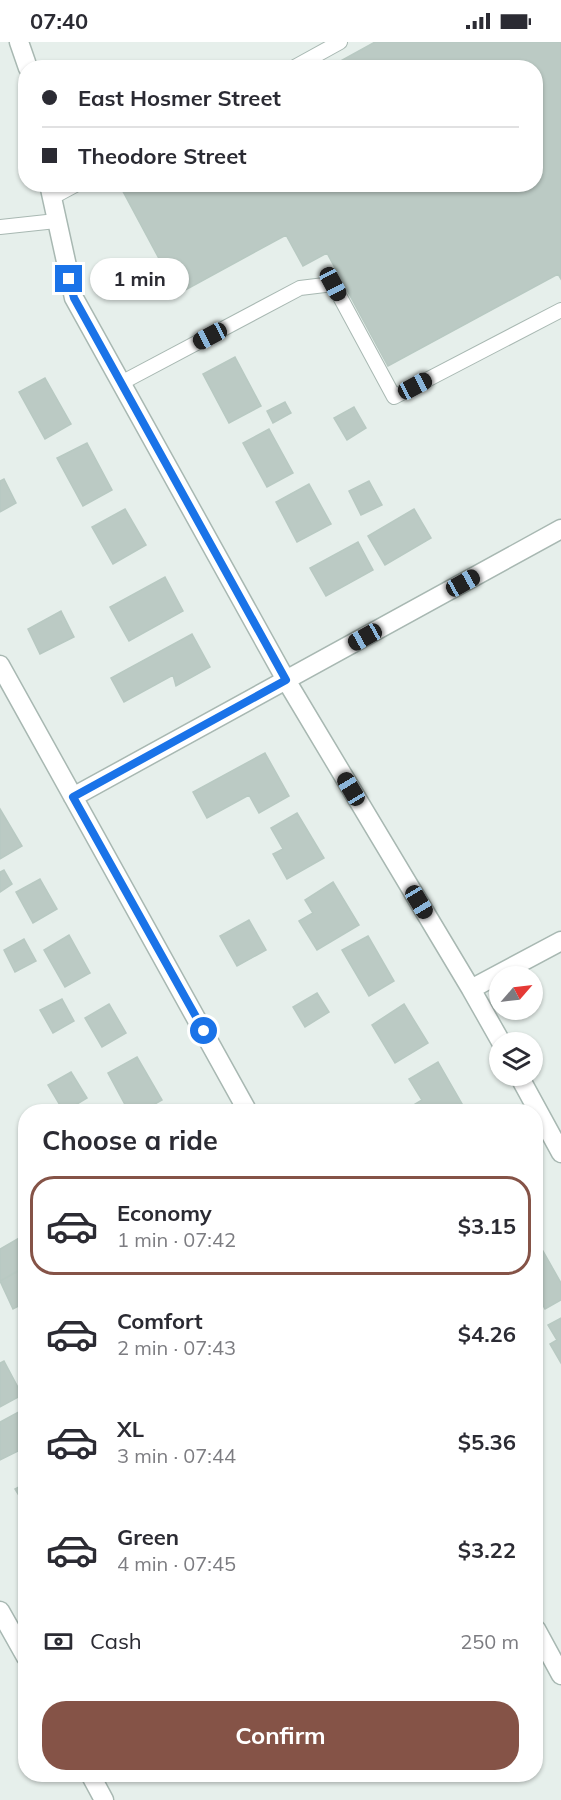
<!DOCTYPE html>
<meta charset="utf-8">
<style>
:root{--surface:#fff;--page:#f2f2f3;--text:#2b2b33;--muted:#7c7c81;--line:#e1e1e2;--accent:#855347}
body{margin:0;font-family:Mulish,sans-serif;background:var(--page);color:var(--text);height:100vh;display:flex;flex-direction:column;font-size:22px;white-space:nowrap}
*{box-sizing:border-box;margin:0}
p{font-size:20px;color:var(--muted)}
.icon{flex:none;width:33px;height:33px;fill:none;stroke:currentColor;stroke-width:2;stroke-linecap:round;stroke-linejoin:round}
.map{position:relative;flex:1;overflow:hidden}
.panel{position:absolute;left:18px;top:1062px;width:525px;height:678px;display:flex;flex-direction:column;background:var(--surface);border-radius:24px;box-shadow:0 2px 4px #0004}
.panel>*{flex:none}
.hud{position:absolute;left:18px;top:18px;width:525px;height:132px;border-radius:24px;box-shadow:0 2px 4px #0004;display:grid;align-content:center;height:132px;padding:0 24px;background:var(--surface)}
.needle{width:39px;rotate:62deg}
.controls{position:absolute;left:489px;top:924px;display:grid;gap:12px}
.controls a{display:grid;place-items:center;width:54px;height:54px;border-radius:50%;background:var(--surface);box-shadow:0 2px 4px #0004;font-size:30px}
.end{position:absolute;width:27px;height:27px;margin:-14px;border:8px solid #1a73e8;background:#fff;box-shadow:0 0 0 3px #fff}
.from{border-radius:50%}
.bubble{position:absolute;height:42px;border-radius:21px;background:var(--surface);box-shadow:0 2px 4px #0004;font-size:20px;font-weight:700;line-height:42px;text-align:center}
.car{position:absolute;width:18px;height:36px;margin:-18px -9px;border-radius:8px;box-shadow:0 0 4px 2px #0007;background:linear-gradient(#222 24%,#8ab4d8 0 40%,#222 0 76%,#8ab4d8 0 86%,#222 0)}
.hud b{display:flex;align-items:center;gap:21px;height:57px;font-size:22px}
.hud b+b{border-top:2px solid var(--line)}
.hud i{width:15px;height:15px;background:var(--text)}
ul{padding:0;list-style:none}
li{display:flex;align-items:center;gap:18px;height:99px;margin:0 12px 9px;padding:0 12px;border:3px solid transparent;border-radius:24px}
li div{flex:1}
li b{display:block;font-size:22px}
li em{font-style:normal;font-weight:700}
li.active{border-color:var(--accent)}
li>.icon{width:54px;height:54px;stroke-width:1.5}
h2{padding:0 24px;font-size:27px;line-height:72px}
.pay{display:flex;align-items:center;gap:15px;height:66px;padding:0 24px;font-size:22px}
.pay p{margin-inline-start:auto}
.action{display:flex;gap:12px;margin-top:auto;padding:12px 24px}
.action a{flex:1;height:69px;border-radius:24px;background:var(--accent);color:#fff;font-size:24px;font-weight:700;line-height:69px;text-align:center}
.status{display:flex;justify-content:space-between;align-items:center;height:42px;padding:0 30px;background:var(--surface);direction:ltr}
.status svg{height:16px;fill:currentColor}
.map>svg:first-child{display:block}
.building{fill:#bbcac4;stroke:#b8c9c2;stroke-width:1.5}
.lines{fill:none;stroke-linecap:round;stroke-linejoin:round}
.lane-casing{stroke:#a8b8b2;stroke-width:16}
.street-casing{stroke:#a8b8b2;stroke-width:21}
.lane{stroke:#fff;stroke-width:14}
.street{stroke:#fff;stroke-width:18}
.route{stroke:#1a73e8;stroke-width:8}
</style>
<div class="status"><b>07:40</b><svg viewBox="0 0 49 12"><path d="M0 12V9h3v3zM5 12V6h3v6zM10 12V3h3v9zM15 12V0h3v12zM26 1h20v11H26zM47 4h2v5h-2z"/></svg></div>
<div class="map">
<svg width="561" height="1758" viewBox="0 0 561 1758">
<rect width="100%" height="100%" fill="#e6efeb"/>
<path class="building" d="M375,0H561V237L558,232L388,324L327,211L303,224L286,193L178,252L119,142H536V26H328Z
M235,315L261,364L229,381L203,332Z
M45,336L71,382L45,397L19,350Z
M285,360L291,371L273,381L267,369Z
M354,365L366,386L347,398L334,376Z
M269,387L293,431L267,445L243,401Z
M87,401L112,448L83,464L57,416Z
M4,437L16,461L0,470V439Z
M369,439L382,463L361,473L349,449Z
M309,442L331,482L297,500L276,460Z
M125,467L146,503L113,522L92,485Z
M414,467L431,496L385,523L368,494Z
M358,500L373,528L326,554L310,526Z
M165,535L183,569L129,599L110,565Z
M61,569L74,595L40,612L28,587Z
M192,592L210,625L176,644L173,633L124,660L111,636Z
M265,711L289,754L259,771L249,753L207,776L193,750Z
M0,767L22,804L0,817Z
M297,771L324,816L287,837L273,812L283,807L271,786Z
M4,828L12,842L0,850V830Z
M40,837L57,867L33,881L16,850Z
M333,840L359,883L317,908L299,879L313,871L305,858Z
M249,878L266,908L237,924L220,894Z
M69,893L90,931L65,945L44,908Z
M368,894L394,939L369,954L342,908Z
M24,897L36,919L15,930L4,908Z
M317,951L329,970L305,985L293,965Z
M62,957L74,979L53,991L40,968Z
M109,962L126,991L102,1005L85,976Z
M404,962L428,1001L395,1021L372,983Z
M137,1015L162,1058L141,1070H129L108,1031Z
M438,1020L465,1067L461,1070H402L422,1058L409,1037Z
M71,1030L87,1056L64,1070L48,1043Z
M26,1192V1224L0,1239V1207Z
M543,1209L561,1241V1258L545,1267L540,1258L536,1261V1213Z
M26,1225V1260L13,1267L0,1239Z
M561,1276V1321L550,1302L557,1298L548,1283Z
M4,1319L22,1353L0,1365V1321Z
M26,1366V1405L0,1418V1380Z
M26,1441V1465L15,1447Z"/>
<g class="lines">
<g class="lane-casing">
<path id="lane" d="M293,26L340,0
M51,156L77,142
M0,185L56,179
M121,341L300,246L333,242L394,355L561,268"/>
</g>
<g class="street-casing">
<path id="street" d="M19,0L28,26
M49,142L74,256L286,638L471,947L501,1000
M0,623L248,1070
M73,755L561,487
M471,947L561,899
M519,1034L561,1111
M0,1569L26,1615
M536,1587L561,1633
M90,1732L104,1758"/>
</g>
<use href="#lane" class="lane"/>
<use href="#street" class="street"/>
</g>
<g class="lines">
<path class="route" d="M69,237L74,256L286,638L73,755L204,989"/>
</g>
</svg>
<div class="controls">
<a><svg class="needle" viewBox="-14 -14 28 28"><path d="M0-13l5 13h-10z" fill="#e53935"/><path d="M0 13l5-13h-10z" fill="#7c7c81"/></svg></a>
<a><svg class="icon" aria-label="layers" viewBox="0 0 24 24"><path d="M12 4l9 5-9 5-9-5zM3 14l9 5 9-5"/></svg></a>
</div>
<i class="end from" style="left:204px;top:989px"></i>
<i class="end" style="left:69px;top:237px"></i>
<div class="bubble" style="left:90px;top:216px;width:99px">1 min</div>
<i class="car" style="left:333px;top:242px;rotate:152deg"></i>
<i class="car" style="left:210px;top:294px;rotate:242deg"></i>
<i class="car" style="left:415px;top:344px;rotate:62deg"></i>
<i class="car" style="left:463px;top:541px;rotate:61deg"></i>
<i class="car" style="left:365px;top:595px;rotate:241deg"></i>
<i class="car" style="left:351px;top:747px;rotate:329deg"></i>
<i class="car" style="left:419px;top:860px;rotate:149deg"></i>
<div class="hud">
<b><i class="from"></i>East Hosmer Street</b>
<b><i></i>Theodore Street</b>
</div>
<section class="panel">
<h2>Choose a ride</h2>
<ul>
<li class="active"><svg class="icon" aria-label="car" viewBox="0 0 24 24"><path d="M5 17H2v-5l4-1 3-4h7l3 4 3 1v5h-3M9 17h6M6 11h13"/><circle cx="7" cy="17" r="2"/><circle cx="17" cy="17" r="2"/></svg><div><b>Economy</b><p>1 min · 07:42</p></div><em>$3.15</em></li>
<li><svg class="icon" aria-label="car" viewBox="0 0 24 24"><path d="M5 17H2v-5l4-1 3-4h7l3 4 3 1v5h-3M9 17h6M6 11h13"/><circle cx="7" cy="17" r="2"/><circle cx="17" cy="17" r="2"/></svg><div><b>Comfort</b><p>2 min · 07:43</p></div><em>$4.26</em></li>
<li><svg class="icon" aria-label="car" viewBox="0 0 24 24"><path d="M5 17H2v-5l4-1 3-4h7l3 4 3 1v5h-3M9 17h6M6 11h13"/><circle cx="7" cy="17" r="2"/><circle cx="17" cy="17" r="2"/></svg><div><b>XL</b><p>3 min · 07:44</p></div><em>$5.36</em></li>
<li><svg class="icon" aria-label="car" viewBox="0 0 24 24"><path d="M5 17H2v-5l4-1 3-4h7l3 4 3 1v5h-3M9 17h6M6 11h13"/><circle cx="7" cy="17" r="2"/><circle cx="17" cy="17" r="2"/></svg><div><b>Green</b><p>4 min · 07:45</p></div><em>$3.22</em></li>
</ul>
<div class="pay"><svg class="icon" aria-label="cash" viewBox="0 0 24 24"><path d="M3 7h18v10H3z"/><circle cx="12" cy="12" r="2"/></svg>Cash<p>250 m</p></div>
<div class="action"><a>Confirm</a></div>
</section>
</div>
